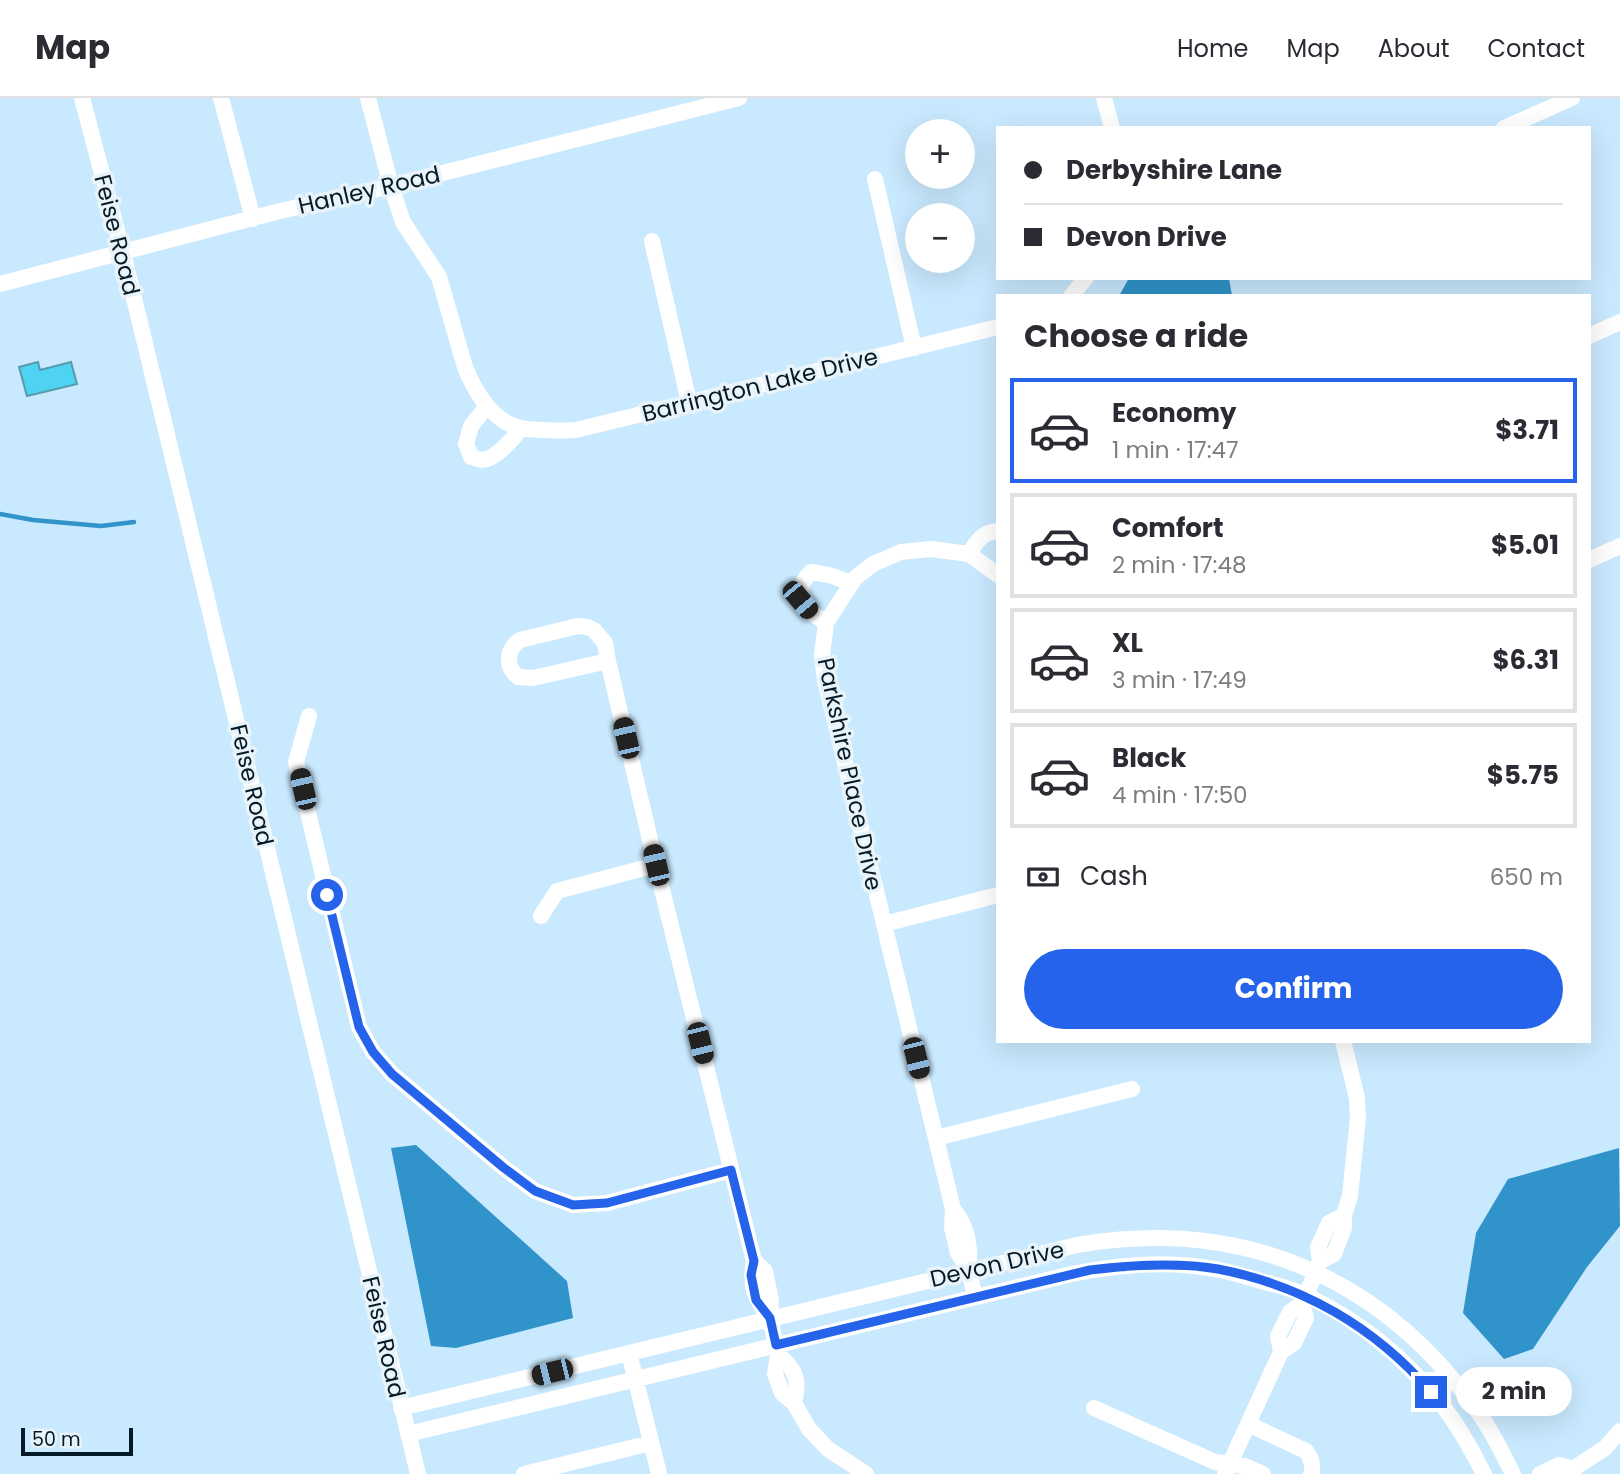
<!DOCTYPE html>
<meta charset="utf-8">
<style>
:root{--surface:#fff;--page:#f2f2f3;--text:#2b2b33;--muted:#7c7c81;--line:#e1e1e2;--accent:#2563eb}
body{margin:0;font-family:Poppins,sans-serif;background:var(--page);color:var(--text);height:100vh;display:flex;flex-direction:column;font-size:26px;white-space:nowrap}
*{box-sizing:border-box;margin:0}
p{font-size:23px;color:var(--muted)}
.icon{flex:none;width:38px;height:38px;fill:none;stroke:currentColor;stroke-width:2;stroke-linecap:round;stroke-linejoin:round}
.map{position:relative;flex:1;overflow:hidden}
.sheet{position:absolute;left:996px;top:196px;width:595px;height:749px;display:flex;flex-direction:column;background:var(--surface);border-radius:0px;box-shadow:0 7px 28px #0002}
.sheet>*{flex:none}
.banner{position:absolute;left:996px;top:28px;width:595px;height:154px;border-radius:0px;box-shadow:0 7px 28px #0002;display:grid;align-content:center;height:154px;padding:0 28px;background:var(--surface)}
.fabs{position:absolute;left:905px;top:21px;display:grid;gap:14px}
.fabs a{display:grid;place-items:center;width:70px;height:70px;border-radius:50%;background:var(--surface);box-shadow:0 7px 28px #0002;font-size:35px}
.scale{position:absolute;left:21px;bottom:18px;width:112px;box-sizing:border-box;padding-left:7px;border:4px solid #051a26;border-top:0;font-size:19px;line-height:24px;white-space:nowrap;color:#051a26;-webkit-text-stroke:5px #e8f3fa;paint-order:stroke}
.end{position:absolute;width:32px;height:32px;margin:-16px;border:9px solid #2563eb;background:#fff;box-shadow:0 0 0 4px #fff}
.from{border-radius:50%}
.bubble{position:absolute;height:49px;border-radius:24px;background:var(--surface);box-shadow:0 7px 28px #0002;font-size:23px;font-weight:700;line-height:49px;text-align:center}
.car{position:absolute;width:21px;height:42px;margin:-21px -10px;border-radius:9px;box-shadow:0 0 5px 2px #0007;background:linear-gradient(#222 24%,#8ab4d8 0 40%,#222 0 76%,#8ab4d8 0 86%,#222 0)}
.banner b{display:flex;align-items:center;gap:24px;height:66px;font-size:26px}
.banner b+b{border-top:2px solid var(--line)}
.banner i{width:18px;height:18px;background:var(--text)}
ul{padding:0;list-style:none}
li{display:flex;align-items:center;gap:21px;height:105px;margin:0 14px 10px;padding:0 14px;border:4px solid var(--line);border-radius:0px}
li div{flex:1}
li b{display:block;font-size:26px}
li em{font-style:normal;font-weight:700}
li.on{border-color:var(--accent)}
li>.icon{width:63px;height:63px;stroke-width:1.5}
h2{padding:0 28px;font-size:32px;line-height:84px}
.pay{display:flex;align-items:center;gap:18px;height:77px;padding:0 28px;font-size:26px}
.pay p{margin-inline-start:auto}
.action{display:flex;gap:14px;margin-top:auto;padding:14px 28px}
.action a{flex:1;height:80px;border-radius:42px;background:var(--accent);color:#fff;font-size:28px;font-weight:700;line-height:80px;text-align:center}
header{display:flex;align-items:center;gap:42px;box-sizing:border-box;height:98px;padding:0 35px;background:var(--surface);border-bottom:2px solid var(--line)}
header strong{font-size:33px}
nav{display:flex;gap:38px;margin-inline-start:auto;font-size:24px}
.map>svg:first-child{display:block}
.water{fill:#3094ca}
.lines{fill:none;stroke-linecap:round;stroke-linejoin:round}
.stream{stroke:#3094ca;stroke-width:4.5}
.building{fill:#4fd3f3;stroke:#579bad;stroke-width:2}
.minor{stroke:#fff;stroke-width:16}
.route{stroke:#2563eb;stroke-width:9}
.labels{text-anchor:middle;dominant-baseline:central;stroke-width:7;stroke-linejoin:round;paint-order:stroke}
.street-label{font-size:23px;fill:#051a26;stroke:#e8f3fa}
</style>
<header>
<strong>Map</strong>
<nav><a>Home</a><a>Map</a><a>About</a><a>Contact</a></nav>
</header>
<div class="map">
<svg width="1620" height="1376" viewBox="0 0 1620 1376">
<rect width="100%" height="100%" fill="#c9e9fe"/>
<path class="water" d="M1129,180H1229L1232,198H1119Z
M416,1047L567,1183L573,1220L456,1250L431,1248L391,1050Z
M1619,1050L1620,1128L1587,1169L1533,1251L1504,1261L1463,1215L1476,1135L1508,1081Z"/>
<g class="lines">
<path class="stream" d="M0,416L33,422L101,428L134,424"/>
</g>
<path class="building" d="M38,264L40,272L71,264L77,286L27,298L19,269Z"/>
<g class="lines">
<path class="minor" d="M82,0L123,155L228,588L418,1376
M221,0L253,121
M368,0L391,88L403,124L439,179L465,269C474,292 490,319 514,328C523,332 533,331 542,332C554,332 565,333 576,332L998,229
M1104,0L1112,30
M1504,30L1572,0
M875,81L914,250
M652,143L689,304
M0,186L276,114L391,88L739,0
M1071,198L1086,180
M1589,238L1620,224
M487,308L471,328L466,346L471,359C473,359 480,362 482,362C496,362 513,340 522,330
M969,456C977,443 982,434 998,433
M1589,462L1620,448
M998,477L969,456L931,451L901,454L873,466L855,480L826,525L822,557L825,582L884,826L998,797
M826,525L812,515L800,502C800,489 802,483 811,474L829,477L852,485
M608,563L605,545L594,532L587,529L578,528L520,542C506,552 505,568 518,579L533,580L608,563L656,767L754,1163C749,1188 755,1201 770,1220
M309,618L296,664L359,929L373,954L392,976L504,1070L535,1093L573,1107L607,1105L731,1072
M541,818L557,793L656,767
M884,826L953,1111L952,1130L958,1155L969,1173L975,1199
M936,1040L1132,991
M953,1111C969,1129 970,1150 969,1173
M754,1163L765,1173L771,1202L770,1220L778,1257L775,1276L782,1295L794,1305L809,1331L828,1351L866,1376
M1320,1163L1334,1156L1344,1130V1117L1350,1098L1358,1019L1357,1000L1343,943
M1281,1254L1278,1238L1290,1214L1302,1206L1306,1198L1320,1163L1318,1149L1329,1125L1344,1117
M629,1255L659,1376
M778,1257C796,1270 800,1284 794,1305
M401,1310L1077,1147C1238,1119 1377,1176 1473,1307C1489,1328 1501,1352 1513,1376
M1094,1310L1215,1364L1245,1368L1263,1376
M1248,1326L1306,1353C1311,1360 1314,1368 1311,1376
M408,1336L1072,1176C1120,1166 1172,1162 1220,1172C1234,1175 1248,1179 1261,1183C1277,1187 1293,1191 1307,1198C1360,1223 1407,1262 1443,1308C1459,1329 1472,1352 1484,1376
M524,1376L651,1345
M1225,1376L1281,1254L1294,1245L1306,1220L1302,1206
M1540,1376L1559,1367L1573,1371
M1570,1376L1573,1371L1605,1350L1620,1333"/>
</g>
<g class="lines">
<path class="route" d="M327,797L359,929L373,954L392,976L504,1070L535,1093L573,1107L607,1105L731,1072L754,1163L751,1177L756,1202L770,1220L776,1247L1090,1172C1132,1167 1176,1164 1218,1171C1302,1187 1375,1229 1431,1294"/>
</g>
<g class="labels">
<g class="street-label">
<text transform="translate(369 92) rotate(-13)">Hanley Road</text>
<text transform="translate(117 137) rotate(76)">Feise Road</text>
<text transform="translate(760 287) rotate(-14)">Barrington Lake Drive</text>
<text transform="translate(850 676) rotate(78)">Parkshire Place Drive</text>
<text transform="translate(252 687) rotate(77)">Feise Road</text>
<text transform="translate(997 1166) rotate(-13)">Devon Drive</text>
<text transform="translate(384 1239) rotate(77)">Feise Road</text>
</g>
</g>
</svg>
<div class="fabs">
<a>+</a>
<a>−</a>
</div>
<div class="scale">50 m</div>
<i class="end from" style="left:327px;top:797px"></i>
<i class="end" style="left:1431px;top:1294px"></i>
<div class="bubble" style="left:1456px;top:1269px;width:116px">2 min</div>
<i class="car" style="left:800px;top:502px;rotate:140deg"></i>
<i class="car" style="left:626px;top:640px;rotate:347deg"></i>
<i class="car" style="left:303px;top:691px;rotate:347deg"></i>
<i class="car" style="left:656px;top:767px;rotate:347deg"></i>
<i class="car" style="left:700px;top:945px;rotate:166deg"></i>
<i class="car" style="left:916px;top:960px;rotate:166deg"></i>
<i class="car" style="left:552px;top:1274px;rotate:256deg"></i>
<div class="banner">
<b><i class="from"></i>Derbyshire Lane</b>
<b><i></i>Devon Drive</b>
</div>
<section class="sheet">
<h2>Choose a ride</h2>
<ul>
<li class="on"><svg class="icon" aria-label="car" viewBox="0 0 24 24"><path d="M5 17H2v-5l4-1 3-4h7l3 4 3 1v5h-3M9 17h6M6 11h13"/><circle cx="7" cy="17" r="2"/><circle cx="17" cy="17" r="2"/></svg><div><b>Economy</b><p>1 min · 17:47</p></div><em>$3.71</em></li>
<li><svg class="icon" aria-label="car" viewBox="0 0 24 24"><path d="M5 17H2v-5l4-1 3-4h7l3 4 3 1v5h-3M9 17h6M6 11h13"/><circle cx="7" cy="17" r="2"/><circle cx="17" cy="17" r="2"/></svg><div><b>Comfort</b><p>2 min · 17:48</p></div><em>$5.01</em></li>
<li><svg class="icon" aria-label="car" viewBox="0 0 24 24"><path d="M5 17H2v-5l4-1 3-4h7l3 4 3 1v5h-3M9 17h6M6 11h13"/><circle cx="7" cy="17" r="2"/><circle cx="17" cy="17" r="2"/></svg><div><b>XL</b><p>3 min · 17:49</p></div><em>$6.31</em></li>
<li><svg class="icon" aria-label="car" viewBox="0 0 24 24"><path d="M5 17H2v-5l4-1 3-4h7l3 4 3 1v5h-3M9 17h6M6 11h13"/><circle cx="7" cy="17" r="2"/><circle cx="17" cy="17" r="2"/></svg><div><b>Black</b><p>4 min · 17:50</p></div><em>$5.75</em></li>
</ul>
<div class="pay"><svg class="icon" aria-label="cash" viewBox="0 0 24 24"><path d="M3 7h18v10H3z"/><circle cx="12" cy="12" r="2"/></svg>Cash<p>650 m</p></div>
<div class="action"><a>Confirm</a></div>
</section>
</div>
